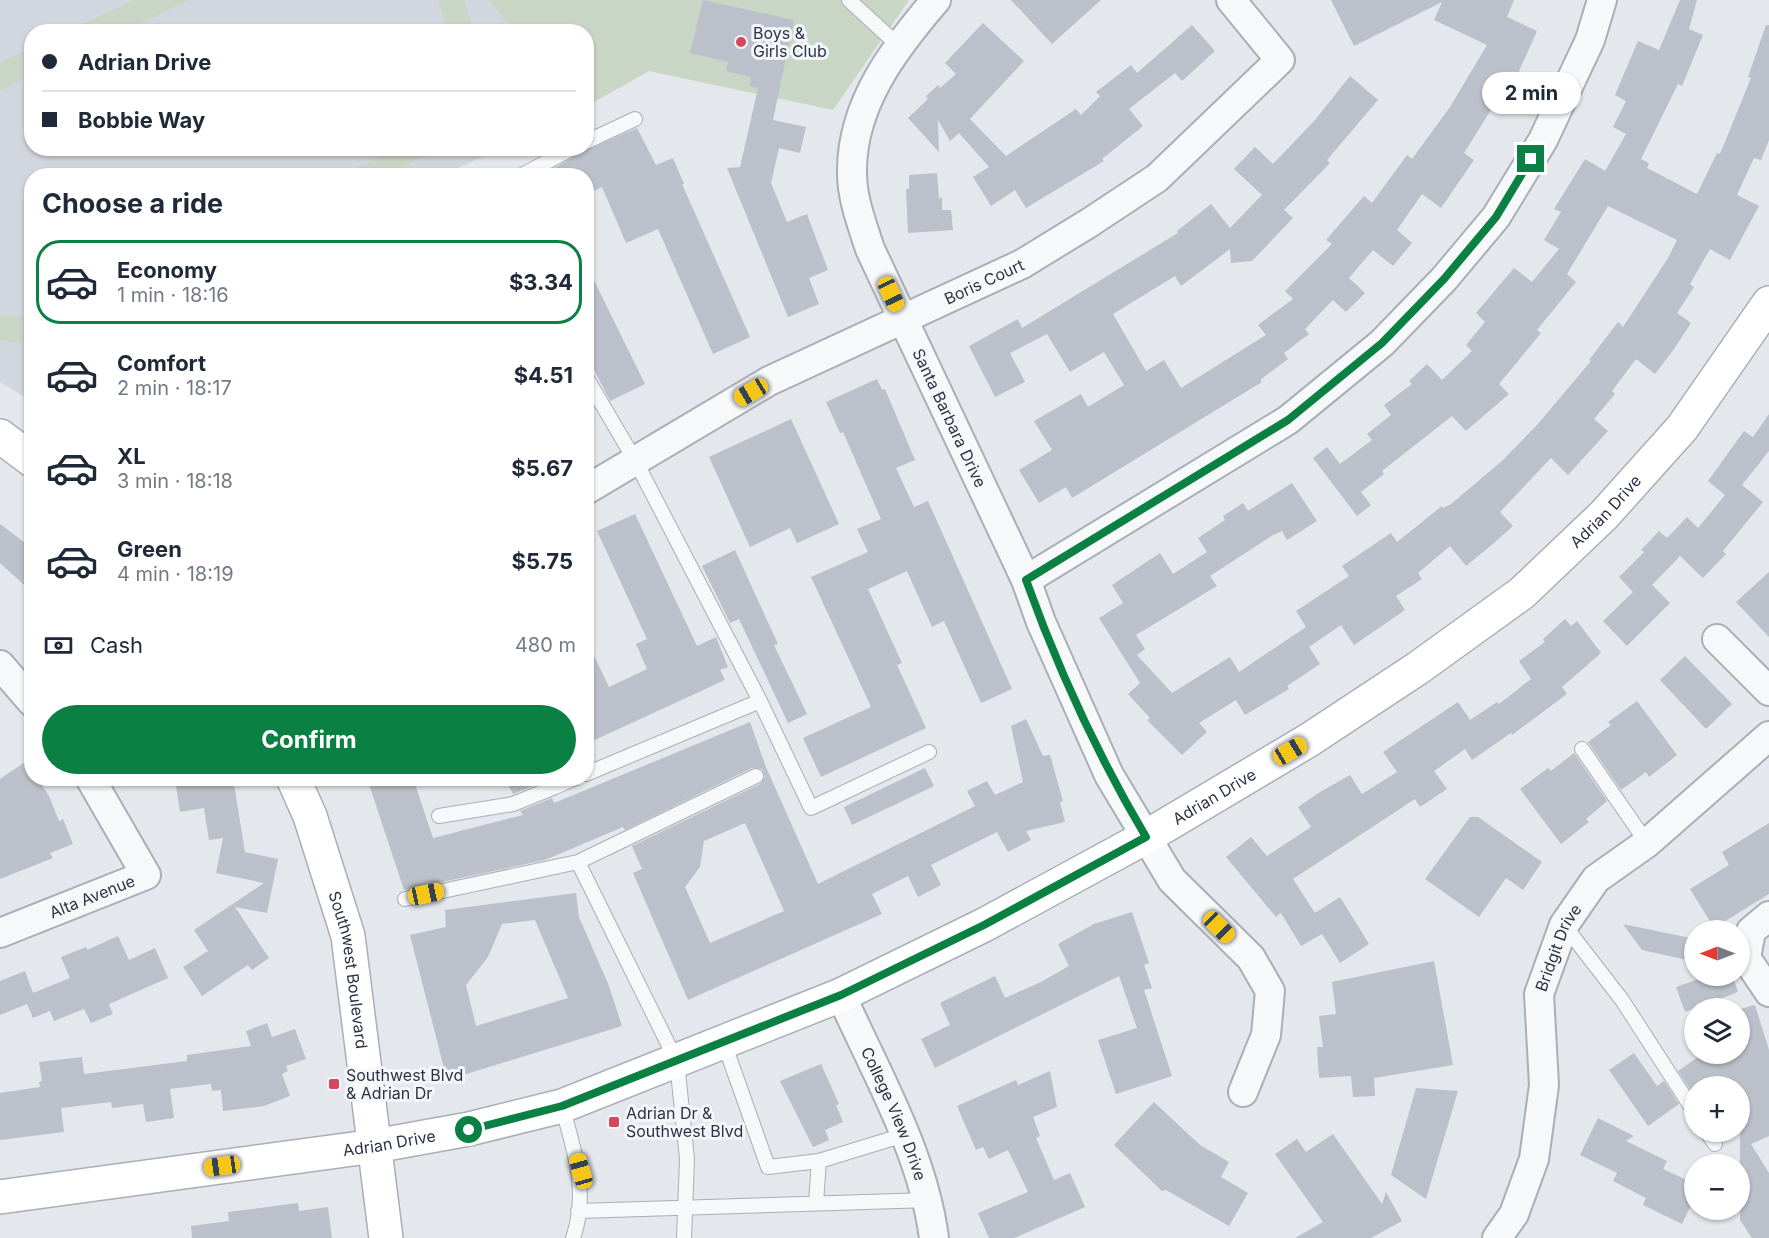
<!DOCTYPE html>
<meta charset="utf-8">
<style>
:root{--surface:#fff;--page:#f6f6f7;--text:#1f2937;--muted:#747a83;--line:#e0e1e3;--accent:#0b8043}
body{margin:0;font-family:Inter,sans-serif;background:var(--page);color:var(--text);height:100vh;display:flex;flex-direction:column;font-size:22px;white-space:nowrap}
*{box-sizing:border-box;margin:0}
p{font-size:20px;color:var(--muted)}
.icon{flex:none;width:33px;height:33px;fill:none;stroke:currentColor;stroke-width:2;stroke-linecap:round;stroke-linejoin:round}
.map{position:relative;flex:1;overflow:hidden}
.drawer{position:absolute;left:24px;top:168px;width:570px;height:618px;display:flex;flex-direction:column;background:var(--surface);border-radius:24px;box-shadow:0 2px 4px #0004}
.drawer>*{flex:none}
.guide{position:absolute;left:24px;top:24px;width:570px;height:132px;border-radius:24px;box-shadow:0 2px 4px #0004;display:grid;align-content:center;height:132px;padding:0 18px;background:var(--surface)}
.needle{width:39px;rotate:270deg}
.buttons{position:absolute;left:1684px;top:920px;display:grid;gap:12px}
.buttons a{display:grid;place-items:center;width:66px;height:66px;border-radius:50%;background:var(--surface);box-shadow:0 2px 4px #0004;font-size:30px}
.end{position:absolute;width:27px;height:27px;margin:-14px;border:8px solid #0b8043;background:#fff;box-shadow:0 0 0 3px #fff}
.from{border-radius:50%}
.bubble{position:absolute;height:42px;border-radius:21px;background:var(--surface);box-shadow:0 2px 4px #0004;font-size:20px;font-weight:700;line-height:42px;text-align:center}
.car{position:absolute;width:18px;height:36px;margin:-18px -9px;border-radius:8px;box-shadow:0 0 4px 2px #0007;background:linear-gradient(#f5c518 24%,#345 0 40%,#f5c518 0 76%,#345 0 86%,#f5c518 0)}
.guide b{display:flex;align-items:center;gap:21px;height:57px;font-size:22px}
.guide b+b{border-top:2px solid var(--line)}
.guide i{width:15px;height:15px;background:var(--text)}
ul{padding:0;list-style:none}
li{display:flex;align-items:center;gap:18px;height:84px;margin:0 12px 9px;padding:0 6px;border:3px solid transparent;border-radius:24px}
li div{flex:1}
li b{display:block;font-size:22px}
li em{font-style:normal;font-weight:700}
li.selected{border-color:var(--accent)}
li>.icon{width:54px;height:54px;stroke-width:1.5}
h2{padding:0 18px;font-size:27px;line-height:72px}
.pay{display:flex;align-items:center;gap:15px;height:66px;padding:0 18px;font-size:22px}
.pay p{margin-inline-start:auto}
.cta{display:flex;gap:12px;margin-top:auto;padding:12px 18px}
.cta a{flex:1;height:69px;border-radius:36px;background:var(--accent);color:#fff;font-size:24px;font-weight:700;line-height:69px;text-align:center}
.map>svg:first-child{display:block}
.built{fill:#d2d6de}
.green{fill:#c9d6c5}
.building{fill:#bbc0ca;fill-rule:evenodd}
.lines{fill:none;stroke-linecap:round;stroke-linejoin:round}
.lane-casing{stroke:#a9aeb7;stroke-width:16}
.street-casing{stroke:#a9aeb7;stroke-width:32}
.secondary-casing{stroke:#a9aeb7;stroke-width:36}
.lane{stroke:#f7f8fa;stroke-width:14}
.street{stroke:#f7f8fa;stroke-width:28}
.secondary{stroke:#fff;stroke-width:33}
.route{stroke:#0b8043;stroke-width:8}
.poi-dot{fill:#d1495b;stroke:#f4f6f9;stroke-width:2}
.labels{text-anchor:middle;dominant-baseline:central;stroke-width:6;stroke-linejoin:round;paint-order:stroke}
.poi-label{font-size:16px;fill:#2b3445;stroke:#f4f6f9;text-anchor:start}
.street-label{font-size:16px;fill:#2b3445;stroke:#f4f6f9}
</style>
<div class="map">
<svg width="1769" height="1238" viewBox="0 0 1769 1238">
<rect width="100%" height="100%" fill="#e4e7ec"/>
<path class="built" d="M0,0H489L513,31L32,32V148L500,149L442,175L32,176L31,401L0,382Z"/>
<path class="green" d="M135,0H190L124,31H67Z
M438,0H464L474,31H448Z
M489,0H909L833,110L649,71L587,106L586,32L513,31Z
M31,48V76L0,91V63Z
M397,149H434L391,175H341Z
M0,316H31V341L18,343L0,340Z"/>
<path class="building" d="M703,0L794,20L773,120L806,127L800,153L779,148L771,183L787,222L807,214L828,270L809,278L819,304L788,317L727,168L740,167L758,88L749,86L751,77L726,71L728,62L690,53Z
M1011,0H1101L1052,44Z
M1331,0H1514L1507,17L1537,31L1519,71L1522,73L1509,95L1503,91L1464,153L1474,160L1441,208L1422,194L1397,230L1412,243L1393,266L1373,250L1349,278L1365,293L1346,312L1333,300L1305,329L1309,334L1284,353L1288,359L1260,380L1262,382L1072,498L1066,487L1039,503L1019,470L1052,450L1034,421L1081,394L1088,407L1124,385L1104,352L1070,372L1047,334L1010,353L1025,382L995,397L969,346L1018,319L1022,328L1178,233L1177,231L1211,204L1230,228L1262,195L1234,169L1255,147L1273,164L1315,120L1350,76L1378,100L1327,160L1330,163L1284,210L1293,218L1252,261L1231,263L1230,249L1181,286L1175,276L1113,314L1146,371L1164,360L1181,388L1266,335L1258,325L1293,299L1285,291L1332,244L1326,240L1364,196L1372,203L1407,155L1412,159L1450,107L1487,45L1434,20L1442,2L1354,46Z
M1680,0H1697L1689,29L1703,35L1682,86L1678,84L1641,159L1649,163L1647,168L1697,194L1717,153L1720,154L1751,78L1748,77L1766,25H1769V140L1761,160L1754,158L1737,195L1759,206L1730,260L1710,249L1690,284L1694,287L1677,313L1691,323L1674,349L1655,374L1636,359L1612,391L1615,394L1594,419L1608,431L1568,475L1551,458L1500,512L1513,526L1494,543L1466,566L1450,546L1418,573L1422,579L1396,596L1405,610L1354,645L1341,625L1309,647L1320,664L1287,686L1289,689L1245,715L1236,700L1199,723L1207,732L1182,755L1147,720L1150,718L1128,694L1140,683L1099,618L1123,603L1112,585L1160,553L1173,574L1207,552L1198,538L1225,520L1223,516L1243,503L1248,511L1292,483L1317,521L1287,540L1282,531L1273,535L1210,576L1217,586L1136,635L1145,649L1137,655L1172,693L1230,657L1239,672L1306,627L1296,611L1349,576L1342,566L1391,533L1397,542L1442,506L1443,508L1451,504L1502,461L1537,425L1591,361L1589,360L1618,322L1623,327L1668,258L1677,240L1608,206L1567,274L1576,282L1537,330L1541,333L1499,384L1509,394L1466,431L1452,416L1382,471L1384,474L1361,492L1371,505L1357,516L1313,458L1327,447L1340,464L1372,440L1367,434L1391,415L1384,405L1412,384L1409,381L1427,364L1442,380L1472,351L1466,345L1485,322L1476,313L1514,268L1532,282L1559,249L1544,240L1561,212L1554,209L1585,159L1605,171L1626,134L1613,127L1626,101L1615,95L1638,41L1659,50Z
M983,23L1024,61L970,119L1006,156L1076,109L1081,115L1100,96L1096,92L1131,65L1137,73L1192,25L1215,51L1182,81L1175,73L1129,109L1143,126L1102,159L1104,161L1026,208L1015,190L991,206L973,177L989,167L959,133L950,141L938,120L939,152L908,118L928,99L926,96L938,85L940,88L956,74L945,63Z
M637,128L656,165L673,158L684,184H682L750,337L713,354L658,229L626,243L602,187L586,195V176H540L580,153Z
M937,173L939,199L942,197V210H951L953,230L908,233L906,189H909V175Z
M586,264L645,384L610,401L586,354Z
M877,379L882,390L885,389L915,460L896,468L914,507L928,501L1012,689L981,703L944,621L932,627L907,571L868,589L902,663L897,665L926,728L821,777L803,738L871,707L811,577L868,552L857,529L881,519L843,432L840,433L826,402Z
M1769,414V451L1742,485L1763,502L1723,551L1726,554L1703,578L1680,556L1652,585L1670,603L1627,646L1603,621L1633,592L1619,577L1644,552L1641,550L1659,531L1667,538L1687,517L1698,528L1725,495L1708,481L1744,431L1753,437Z
M791,419L839,524L797,543L790,528L750,547L709,457Z
M635,514L697,646L716,637L728,667L720,670L725,680L586,744V639L609,687L647,669L636,644L647,639L597,531Z
M0,524L32,548V592L0,563Z
M735,550L778,644L774,645L807,714L788,723L739,619L730,623L702,566Z
M1769,572V637L1736,602Z
M1565,619L1571,626L1577,621L1601,653L1562,687L1567,694L1512,735L1511,733L1472,760L1465,749L1434,771L1447,789L1420,807L1415,799L1293,879L1315,913L1340,897L1369,944L1340,963L1322,934L1301,946L1281,913L1276,917L1226,857L1251,837L1267,856L1311,827L1298,807L1320,792L1350,775L1362,794L1397,772L1383,752L1458,702L1470,720L1497,702L1499,704L1531,679L1519,661L1545,642L1543,639Z
M1685,656L1732,704L1706,729L1660,680Z
M1637,701L1677,755L1649,777L1646,772L1621,790L1588,742L1611,725L1608,722Z
M1026,719L1043,756L1050,755L1063,801L1060,802L1065,822L1026,831L1031,840L1008,852L997,832L931,865L941,885L918,897L908,876L872,894L882,914L688,1000L633,873L642,869L632,846L760,784L765,777L762,769L752,768L625,830L623,827L545,860L404,890L367,778H413L433,838L523,815L520,811L552,798L554,803L750,722L766,767L818,884L975,806L967,791L987,781L995,795L1023,782L1011,726ZM745,823L784,911L710,943L685,887L700,867L704,841Z
M1574,753L1607,801L1586,819L1589,822L1561,844L1520,789L1548,768L1551,771Z
M25,762L32,771V778H37L49,796L59,821L63,819L73,844L50,853L53,858L0,879V779Z
M925,768L934,786L852,825L844,807Z
M223,778H233L245,852L278,859L267,913L235,907L269,958L252,970L248,965L202,996L183,967L208,951L194,930L264,883L216,873L223,838L209,840L204,808L180,812L176,786Z
M505,778H542L543,782L513,794Z
M1470,817H1478L1542,862L1523,890L1506,878L1479,917L1425,879Z
M1769,823V894L1714,928L1690,889L1729,865L1722,852Z
M576,893L579,917L609,986L622,1026L447,1080L410,935L446,927L445,910ZM535,920L568,998L476,1026L466,985L488,957L502,924Z
M1132,912L1149,963L1144,965L1152,988L1144,990L1172,1076L1116,1094L1098,1040L1137,1028L1119,976L935,1068L921,1039L950,1025L940,1003L995,976L1005,998L1041,982L1069,966L1058,944L1094,924Z
M1623,924L1695,939L1692,961L1642,950Z
M118,936L129,960L155,948L168,978L109,1004L113,1014L91,1023L84,1009L54,1021L50,1011L33,1018L27,1004L0,1015V981L25,971L33,993L70,978L61,957L86,947L87,950Z
M1434,961L1453,1065L1374,1078L1375,1096L1353,1097L1351,1076L1319,1078L1317,1047H1323L1319,1016L1336,1014L1332,982Z
M1710,975H1732L1738,992L1685,1012L1676,987Z
M1755,1005L1769,1050V1136L1751,1144L1769,1173V1238H1752L1740,1220V1086H1695L1693,1094L1678,1071L1704,1053H1740V1009Z
M267,1023L272,1037L295,1029L306,1059L286,1066L288,1071L282,1074L290,1096L264,1106L223,1111L221,1090L212,1091L211,1084L170,1089L174,1118L146,1122L143,1104L112,1108L111,1102L61,1108L64,1132L0,1140V1093L40,1087L39,1082L42,1081L39,1062L82,1057L84,1074L187,1061V1055L251,1046L246,1031Z
M1634,1053L1657,1086L1664,1081L1679,1104L1648,1126L1609,1070Z
M821,1064L839,1104L836,1105L843,1122L825,1130L829,1140L813,1147L780,1081Z
M1050,1071L1057,1107L1033,1117L1040,1136L1036,1138L1054,1180L1070,1173L1085,1207L1014,1238H989L978,1213L1028,1192L1008,1150L989,1159L983,1147L976,1150L957,1106L1016,1080L1018,1085Z
M1416,1088L1458,1091L1426,1199L1391,1175Z
M1154,1102L1200,1145L1229,1162L1221,1177L1248,1193L1229,1226L1166,1190L1162,1191L1114,1145Z
M1598,1118L1634,1136L1626,1141L1667,1161L1663,1169L1695,1184V1197L1682,1224L1643,1205L1646,1198L1613,1181L1617,1173L1580,1155Z
M1333,1134L1382,1204L1386,1192L1402,1221L1371,1238H1295L1323,1222L1275,1154L1297,1139L1306,1152Z
M298,1203L299,1211L328,1207L332,1238H192L191,1226L229,1221L228,1212Z"/>
<g class="lines">
<g class="lane-casing">
<path id="lane" d="M849,0L899,46
M586,142L635,119
M520,176L573,148
M586,377L636,462L760,701L586,774
M760,701L811,808L929,752
M1582,749L1647,843
M555,787L575,778
M439,816L513,804L555,787L551,778
M578,862L756,776
M405,899L578,862L677,1062L687,1159L684,1238
M1564,925L1622,1000L1695,1113
M724,1043L768,1167L819,1161
M562,1106C574,1150 589,1192 573,1238
M1706,1131L1715,1144
M816,1202L819,1161L904,1135
M578,1211L929,1200"/>
</g>
<g class="street-casing">
<g id="street">
<path id="s1" d="M936,0C894,49 851,105 852,173C852,199 862,224 870,249L1026,580L1041,622L1109,775L1172,880L1251,958L1270,991L1266,1035L1243,1092"/>
<path id="s2" d="M586,490L769,381L1022,264L1089,223L1157,178L1280,60L1231,0"/>
<path d="M1026,580L1288,420L1382,343L1444,279L1496,217L1543,140L1590,40L1602,0"/>
<path d="M1717,639L1769,691"/>
<path d="M0,665L32,702"/>
<path d="M1769,916L1751,931L1746,958L1769,992"/>
<path id="s3" d="M0,933L146,875L90,778"/>
<path id="s4" d="M841,995C876,1073 923,1153 934,1238"/>
<path id="s5" d="M1497,1238L1514,1214L1534,1159L1544,1085L1539,994L1564,925L1596,879L1647,843L1769,736"/>
</g>
</g>
<g class="secondary-casing">
<g id="secondary">
<path d="M0,436L32,460"/>
<path id="s6" d="M293,778L310,816L348,936L386,1238"/>
<path id="s7" d="M0,1197L375,1146L469,1129L562,1106L841,995L984,925L1146,837L1309,740L1418,668L1522,593L1604,515L1682,428L1769,303"/>
</g>
</g>
<use href="#lane" class="lane"/>
<use href="#street" class="street"/>
<use href="#secondary" class="secondary"/>
</g>
<g class="lines">
<path class="route" d="M469,1130L562,1106L841,995L984,925L1146,837C1098,756 1058,669 1026,580L1288,420L1382,343L1444,279L1496,217L1531,159"/>
</g>
<g class="poi-dot">
<circle cx="741" cy="42" r="6"/>
<rect x="328" y="1078" width="12" height="12" rx="3"/>
<rect x="608" y="1116" width="12" height="12" rx="3"/>
</g>
<g class="labels">
<g class="poi-label">
<text x="753" y="33">Boys &amp;<tspan x="753" dy="18">Girls Club</tspan></text>
<text x="346" y="1075">Southwest Blvd<tspan x="346" dy="18">&amp; Adrian Dr</tspan></text>
<text x="626" y="1113">Adrian Dr &amp;<tspan x="626" dy="18">Southwest Blvd</tspan></text>
</g>
<g class="street-label">
<text stroke="none"><textPath href="#s2" startOffset="450">Boris Court</textPath></text>
<text stroke="none"><textPath href="#s1" startOffset="462">Santa Barbara Drive</textPath></text>
<text stroke="none"><textPath href="#s7" startOffset="1779">Adrian Drive</textPath></text>
<text stroke="none"><textPath href="#s7" startOffset="1293">Adrian Drive</textPath></text>
<text stroke="none"><textPath href="#s3" startOffset="99">Alta Avenue</textPath></text>
<text stroke="none"><textPath href="#s5" startOffset="304">Bridgit Drive</textPath></text>
<text stroke="none"><textPath href="#s6" startOffset="201">Southwest Boulevard</textPath></text>
<text stroke="none"><textPath href="#s4" startOffset="130">College View Drive</textPath></text>
<text stroke="none"><textPath href="#s7" startOffset="393">Adrian Drive</textPath></text>
</g>
</g>
</svg>
<div class="buttons">
<a><svg class="needle" viewBox="-14 -14 28 28"><path d="M0-13l5 13h-10z" fill="#e53935"/><path d="M0 13l5-13h-10z" fill="#747a83"/></svg></a>
<a><svg class="icon" aria-label="layers" viewBox="0 0 24 24"><path d="M12 4l9 5-9 5-9-5zM3 14l9 5 9-5"/></svg></a>
<a>+</a>
<a>−</a>
</div>
<i class="end from" style="left:469px;top:1130px"></i>
<i class="end" style="left:1531px;top:159px"></i>
<div class="bubble" style="left:1482px;top:72px;width:99px">2 min</div>
<i class="car" style="left:891px;top:294px;rotate:155deg"></i>
<i class="car" style="left:751px;top:392px;rotate:240deg"></i>
<i class="car" style="left:1290px;top:751px;rotate:59deg"></i>
<i class="car" style="left:426px;top:894px;rotate:78deg"></i>
<i class="car" style="left:1219px;top:927px;rotate:135deg"></i>
<i class="car" style="left:222px;top:1166px;rotate:262deg"></i>
<i class="car" style="left:581px;top:1171px;rotate:344deg"></i>
<div class="guide">
<b><i class="from"></i>Adrian Drive</b>
<b><i></i>Bobbie Way</b>
</div>
<section class="drawer">
<h2>Choose a ride</h2>
<ul>
<li class="selected"><svg class="icon" aria-label="car" viewBox="0 0 24 24"><path d="M5 17H2v-5l4-1 3-4h7l3 4 3 1v5h-3M9 17h6M6 11h13"/><circle cx="7" cy="17" r="2"/><circle cx="17" cy="17" r="2"/></svg><div><b>Economy</b><p>1 min · 18:16</p></div><em>$3.34</em></li>
<li><svg class="icon" aria-label="car" viewBox="0 0 24 24"><path d="M5 17H2v-5l4-1 3-4h7l3 4 3 1v5h-3M9 17h6M6 11h13"/><circle cx="7" cy="17" r="2"/><circle cx="17" cy="17" r="2"/></svg><div><b>Comfort</b><p>2 min · 18:17</p></div><em>$4.51</em></li>
<li><svg class="icon" aria-label="car" viewBox="0 0 24 24"><path d="M5 17H2v-5l4-1 3-4h7l3 4 3 1v5h-3M9 17h6M6 11h13"/><circle cx="7" cy="17" r="2"/><circle cx="17" cy="17" r="2"/></svg><div><b>XL</b><p>3 min · 18:18</p></div><em>$5.67</em></li>
<li><svg class="icon" aria-label="car" viewBox="0 0 24 24"><path d="M5 17H2v-5l4-1 3-4h7l3 4 3 1v5h-3M9 17h6M6 11h13"/><circle cx="7" cy="17" r="2"/><circle cx="17" cy="17" r="2"/></svg><div><b>Green</b><p>4 min · 18:19</p></div><em>$5.75</em></li>
</ul>
<div class="pay"><svg class="icon" aria-label="cash" viewBox="0 0 24 24"><path d="M3 7h18v10H3z"/><circle cx="12" cy="12" r="2"/></svg>Cash<p>480 m</p></div>
<div class="cta"><a>Confirm</a></div>
</section>
</div>
